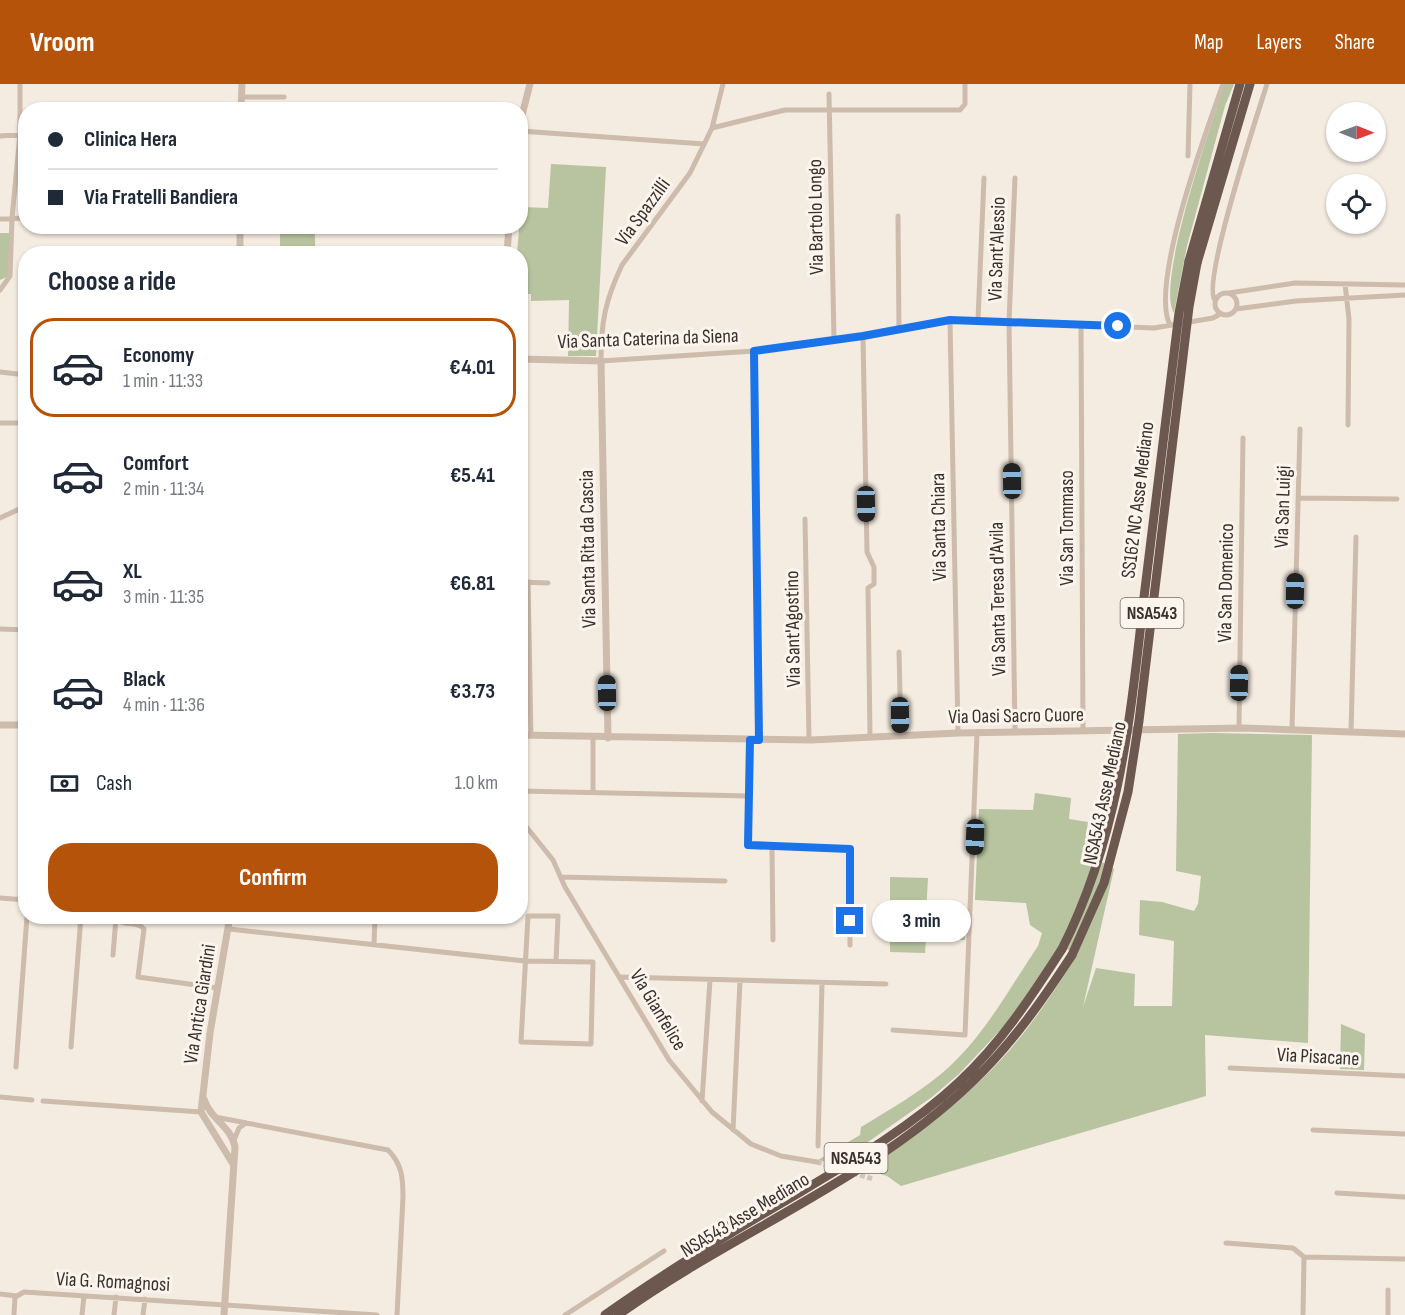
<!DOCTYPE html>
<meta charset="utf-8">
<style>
:root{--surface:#fff;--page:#f6f6f7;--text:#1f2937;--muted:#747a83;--line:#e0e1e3;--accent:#b45309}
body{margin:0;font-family:"Sofia Sans Condensed",sans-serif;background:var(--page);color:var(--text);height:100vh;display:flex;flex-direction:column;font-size:22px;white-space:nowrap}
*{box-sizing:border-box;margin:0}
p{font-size:20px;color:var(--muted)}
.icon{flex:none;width:33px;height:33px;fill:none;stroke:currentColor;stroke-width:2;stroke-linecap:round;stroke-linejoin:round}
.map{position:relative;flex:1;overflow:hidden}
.side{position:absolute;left:18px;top:162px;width:510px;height:678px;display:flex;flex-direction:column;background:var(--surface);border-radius:24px;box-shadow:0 2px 4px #0004}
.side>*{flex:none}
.banner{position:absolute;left:18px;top:18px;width:510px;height:132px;border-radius:24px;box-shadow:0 2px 4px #0004;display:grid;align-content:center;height:132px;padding:0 30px;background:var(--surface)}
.needle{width:39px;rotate:91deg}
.controls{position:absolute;left:1326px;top:18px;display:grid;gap:12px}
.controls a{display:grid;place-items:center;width:60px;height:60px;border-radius:50%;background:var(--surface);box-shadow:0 2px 4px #0004;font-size:30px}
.end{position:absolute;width:27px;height:27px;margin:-14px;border:8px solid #1a73e8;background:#fff;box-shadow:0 0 0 3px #fff}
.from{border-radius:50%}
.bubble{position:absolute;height:42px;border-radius:21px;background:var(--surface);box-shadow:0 2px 4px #0004;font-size:20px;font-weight:700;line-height:42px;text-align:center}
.car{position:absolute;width:18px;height:36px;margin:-18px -9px;border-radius:8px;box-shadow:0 0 4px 2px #0007;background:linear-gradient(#222 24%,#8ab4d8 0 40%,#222 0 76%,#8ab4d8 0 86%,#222 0)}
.banner b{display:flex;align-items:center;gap:21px;height:57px;font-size:22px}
.banner b+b{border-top:2px solid var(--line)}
.banner i{width:15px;height:15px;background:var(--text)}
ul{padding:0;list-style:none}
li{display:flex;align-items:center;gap:18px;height:99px;margin:0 12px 9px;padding:0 18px;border:3px solid transparent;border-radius:24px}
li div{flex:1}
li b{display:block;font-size:22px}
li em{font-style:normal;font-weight:700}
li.current{border-color:var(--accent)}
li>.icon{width:54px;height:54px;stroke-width:1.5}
h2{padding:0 30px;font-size:27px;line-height:72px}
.pay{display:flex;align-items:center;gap:15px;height:66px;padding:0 30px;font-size:22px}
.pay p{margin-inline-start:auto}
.primary-button{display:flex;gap:12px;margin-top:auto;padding:12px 30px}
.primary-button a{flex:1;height:69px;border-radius:24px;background:var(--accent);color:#fff;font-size:24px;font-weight:700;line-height:69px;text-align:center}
header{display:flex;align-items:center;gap:36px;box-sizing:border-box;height:84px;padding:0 30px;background:var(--accent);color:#fff}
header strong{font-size:28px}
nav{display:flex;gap:33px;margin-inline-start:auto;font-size:21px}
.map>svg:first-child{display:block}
.green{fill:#b8c4a0}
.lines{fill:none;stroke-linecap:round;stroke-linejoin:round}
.minor-tunnel{stroke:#cfc6bd;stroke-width:5;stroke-dasharray:5 2.5;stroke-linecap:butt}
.minor{stroke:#cdbbac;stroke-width:5}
.tertiary{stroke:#cdbbac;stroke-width:7}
.trunk{stroke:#6c584f;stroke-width:9}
.trunk-bridge{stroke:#6c584f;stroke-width:9}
.route{stroke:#1a73e8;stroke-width:8}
.labels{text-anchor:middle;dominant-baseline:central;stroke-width:6;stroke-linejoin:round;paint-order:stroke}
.shield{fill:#fbf5ee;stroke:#756b66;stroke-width:1.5}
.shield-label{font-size:18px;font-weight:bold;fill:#3b302b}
.street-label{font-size:20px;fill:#3b302b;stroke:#fbf5ee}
</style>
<header>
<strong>Vroom</strong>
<nav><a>Map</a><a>Layers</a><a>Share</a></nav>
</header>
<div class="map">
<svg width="1405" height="1231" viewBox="0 0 1405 1231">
<rect width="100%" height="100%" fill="#f4ebe1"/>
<path class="green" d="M1225,0H1234L1225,22L1187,162L1174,229C1155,201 1212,38 1225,0Z
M551,80L606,83L596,272H568L569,216L531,217V210H521L520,170L517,169L521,123L548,124Z
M280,146H315V165L280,166Z
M0,149H9V192L0,196Z
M1212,649L1312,651L1308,959L1205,951L1206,1012L901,1102L887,1092L865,1085C905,1056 946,1029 982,995C1020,959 1049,916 1077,871L1060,861L1007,939L959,990L932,1013L858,1065L832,1079L818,1076L860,1051L861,1043C889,1026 917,1010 941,990C982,956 1009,905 1038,862L1042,849L1030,841L1026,819L975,816L979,725L1033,726L1035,709L1071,714L1069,735L1088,738C1083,769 1088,770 1114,785L1083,923L1096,884L1135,890L1134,922H1172L1174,857L1139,851L1140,816L1162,818L1194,827L1198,820L1201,792L1176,787L1178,650Z
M890,793L928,794L926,832L966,833L965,856L926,854L925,869L890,868Z
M1341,940L1365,950L1364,986L1340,985Z"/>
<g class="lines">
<path class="minor-tunnel" d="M817,1078L873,1095"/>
<path class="minor" d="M723,0L712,44L690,89L622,181C605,217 601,238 601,277L754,267L863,252L950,236L1154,244L1213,234L1220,230
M829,10L834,256
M242,13H284
M712,44L785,26H960L965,20V0
M520,47L704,60
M0,52L26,50
M1188,72L1190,0
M898,132L899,246
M0,135L26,134
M1345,200L1349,235L1348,341
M0,206L10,192L12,134L20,50V0
M1215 220a11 11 0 1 1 22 0a11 11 0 1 1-22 0Z
M1229,209L1295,199L1405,201
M1215,216C1201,200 1258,29 1267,0
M1236,225L1296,217L1405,211
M950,236L958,649
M978,236L984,94
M1081,241L1083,646
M1170,241C1149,201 1207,45 1223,0
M863,252L867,468L874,483V500L868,504L870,653
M754,267L759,656
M0,288L26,291
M0,339H26
M1298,414L1397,415
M0,434L26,422
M805,435L809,656
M520,498L548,499
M528,498L531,652
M0,545L26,546
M899,568L901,652
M1239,644L1243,354
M1292,646L1300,345
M1015,648L1009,238L1015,94
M1351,648L1356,453
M593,653V708
M750,656L748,761L850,766V861
M520,707L749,712
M520,735L553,776L565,803L669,976L712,1028L751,1060L781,1072L817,1078
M772,762L773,856
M561,793L725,797
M0,814L26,816
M116,835C124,843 137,836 144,845L138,893L218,904
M229,845L525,877L593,878L591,960L521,958L528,832H558L556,877
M374,860L375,832
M113,871L116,834
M621,893L886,900
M893,946L965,951L977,649
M71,963L81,832
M16,983L27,832
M1230,984L1405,992
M0,1013L32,1016
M43,1017L201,1028
M702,1017L710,896
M215,1033L388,1066C402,1080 403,1094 403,1113L397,1231
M733,1046L740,897
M1313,1046L1405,1050
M234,1056L239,1044L246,1039
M818,1062L822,899
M1337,1109L1405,1113
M1226,1159L1293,1164L1304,1173
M1388,1206V1231
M0,1210L17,1212L24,1208L377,1231
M14,1231L15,1212
M82,1231L84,1212
M114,1231L116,1213
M143,1231L145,1215
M565,1231L664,1167
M1303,1231L1304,1173L1405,1175"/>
<path class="tertiary" d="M241,26L242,0
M520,39L530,0
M240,170V142
M507,170L509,142
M520,275L601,277L608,654
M0,641H26
M520,651L811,656L958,649L1243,644L1405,650
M230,832L210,949L201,1028L233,1080
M204,1015C210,1035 231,1042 235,1063L224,1231"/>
<path class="trunk" d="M1189,177L1240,0
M1197,179L1250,0
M784,1105L804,1103
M714,1155L730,1141
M605,1231C668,1186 735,1146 802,1107C856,1075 913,1041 959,998C1001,959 1031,913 1062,865
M618,1231C732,1149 869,1097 971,999C1011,961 1042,917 1072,871"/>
<path class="trunk-bridge" d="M1062,865C1119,752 1130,637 1144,513C1155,419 1167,324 1179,229L1189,177
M1072,871L1104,799L1128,708L1139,637L1189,223L1197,179"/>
</g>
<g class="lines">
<path class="route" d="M850,837V765L748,761L750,656H759L754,267L863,252L950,236L1118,242"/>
</g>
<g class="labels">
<g class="shield">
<rect x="1120.5" y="514" width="63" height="30" rx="4.5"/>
<rect x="824.5" y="1059" width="63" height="30" rx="4.5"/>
</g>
<g class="shield-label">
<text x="1152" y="529">NSA543</text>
<text x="856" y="1074">NSA543</text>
</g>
<g class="street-label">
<text transform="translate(643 128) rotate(-54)">Via Spazzilli</text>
<text transform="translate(816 133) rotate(-91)">Via Bartolo Longo</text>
<text transform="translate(997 165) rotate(-88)">Via Sant'Alessio</text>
<text transform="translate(648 255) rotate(-2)">Via Santa Caterina da Siena</text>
<text transform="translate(1138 416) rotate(-83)">SS162 NC Asse Mediano</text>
<text transform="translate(1283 423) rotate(-88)">Via San Luigi</text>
<text transform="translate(939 443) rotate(-91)">Via Santa Chiara</text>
<text transform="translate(1067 444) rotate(-90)">Via San Tommaso</text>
<text transform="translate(588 465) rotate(-91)">Via Santa Rita da Cascia</text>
<text transform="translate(1226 499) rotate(-89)">Via San Domenico</text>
<text transform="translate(998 515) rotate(-91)">Via Santa Teresa d'Avila</text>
<text transform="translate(793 545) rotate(-91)">Via Sant'Agostino</text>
<text transform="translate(1016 632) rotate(-1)">Via Oasi Sacro Cuore</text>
<text transform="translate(1105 709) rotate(-78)">NSA543 Asse Mediano</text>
<text transform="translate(200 920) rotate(-81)">Via Antica Giardini</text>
<text transform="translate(658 926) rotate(59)">Via Gianfelice</text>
<text transform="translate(1318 973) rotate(3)">Via Pisacane</text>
<text transform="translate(745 1131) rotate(-31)">NSA543 Asse Mediano</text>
<text transform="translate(113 1198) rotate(3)">Via G. Romagnosi</text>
</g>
</g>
</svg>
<div class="controls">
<a><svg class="needle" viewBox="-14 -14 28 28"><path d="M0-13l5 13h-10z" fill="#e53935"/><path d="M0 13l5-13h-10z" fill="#747a83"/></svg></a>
<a><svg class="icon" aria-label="locate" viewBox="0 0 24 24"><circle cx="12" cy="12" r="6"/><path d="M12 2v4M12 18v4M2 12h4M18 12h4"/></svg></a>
</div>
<i class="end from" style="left:1118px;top:242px"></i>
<i class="end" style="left:850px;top:837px"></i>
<div class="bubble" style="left:872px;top:816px;width:99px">3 min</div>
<i class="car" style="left:1012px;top:397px;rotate:359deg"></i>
<i class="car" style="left:866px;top:420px;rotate:179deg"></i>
<i class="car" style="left:1295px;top:507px;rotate:1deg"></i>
<i class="car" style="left:1239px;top:599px;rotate:1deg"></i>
<i class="car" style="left:607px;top:609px;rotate:359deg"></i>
<i class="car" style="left:900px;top:631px;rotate:179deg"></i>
<i class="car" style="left:975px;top:753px;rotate:182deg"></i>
<div class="banner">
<b><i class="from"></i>Clinica Hera</b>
<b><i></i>Via Fratelli Bandiera</b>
</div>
<section class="side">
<h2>Choose a ride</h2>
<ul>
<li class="current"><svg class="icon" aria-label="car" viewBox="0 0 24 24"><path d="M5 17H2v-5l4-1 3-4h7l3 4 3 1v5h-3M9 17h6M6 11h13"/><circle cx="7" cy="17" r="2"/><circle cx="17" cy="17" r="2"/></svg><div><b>Economy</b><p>1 min · 11:33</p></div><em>€4.01</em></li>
<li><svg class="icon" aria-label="car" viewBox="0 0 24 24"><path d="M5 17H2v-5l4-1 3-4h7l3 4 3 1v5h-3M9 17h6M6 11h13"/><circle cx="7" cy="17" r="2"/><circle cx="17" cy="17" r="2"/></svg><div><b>Comfort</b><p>2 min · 11:34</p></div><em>€5.41</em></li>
<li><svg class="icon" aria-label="car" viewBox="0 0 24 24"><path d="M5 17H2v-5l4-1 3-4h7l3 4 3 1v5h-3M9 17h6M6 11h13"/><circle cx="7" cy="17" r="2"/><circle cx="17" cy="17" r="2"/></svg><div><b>XL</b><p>3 min · 11:35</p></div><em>€6.81</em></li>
<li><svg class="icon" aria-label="car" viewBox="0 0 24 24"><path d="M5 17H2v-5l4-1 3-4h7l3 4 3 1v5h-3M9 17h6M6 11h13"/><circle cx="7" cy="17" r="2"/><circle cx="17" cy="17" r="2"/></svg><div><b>Black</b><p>4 min · 11:36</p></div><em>€3.73</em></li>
</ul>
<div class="pay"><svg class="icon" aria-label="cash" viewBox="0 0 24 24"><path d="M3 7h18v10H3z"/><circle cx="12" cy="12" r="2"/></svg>Cash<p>1.0 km</p></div>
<div class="primary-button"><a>Confirm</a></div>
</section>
</div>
